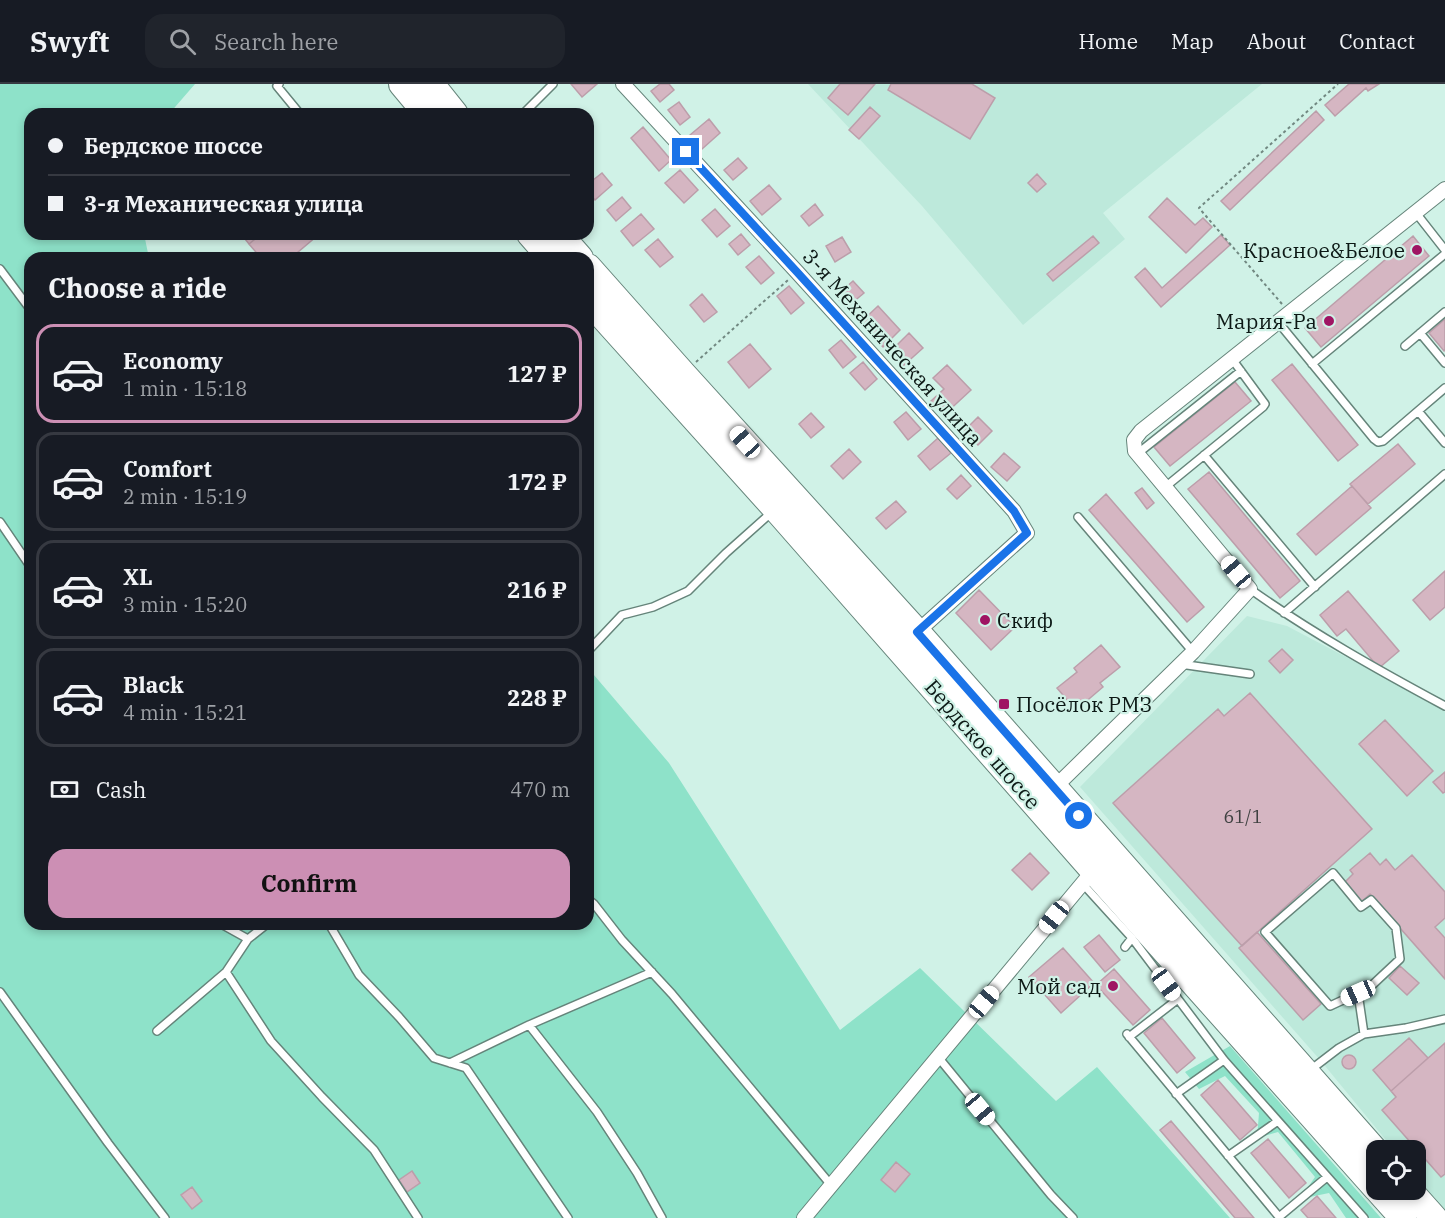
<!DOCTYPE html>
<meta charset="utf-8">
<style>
:root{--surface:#171b24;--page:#20242c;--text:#f1f3f6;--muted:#9ea1a6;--line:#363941;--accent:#cc8fb4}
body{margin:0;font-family:"IBM Plex Serif",serif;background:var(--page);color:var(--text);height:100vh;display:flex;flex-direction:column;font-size:22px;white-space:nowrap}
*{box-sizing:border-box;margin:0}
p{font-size:20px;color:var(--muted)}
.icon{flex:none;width:33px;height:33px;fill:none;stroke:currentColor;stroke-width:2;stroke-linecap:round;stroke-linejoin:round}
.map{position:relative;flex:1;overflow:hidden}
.details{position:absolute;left:24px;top:168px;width:570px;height:678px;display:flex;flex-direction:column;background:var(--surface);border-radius:18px;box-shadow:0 3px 9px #0003}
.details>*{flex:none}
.hud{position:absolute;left:24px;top:24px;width:570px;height:132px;border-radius:18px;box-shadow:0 3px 9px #0003;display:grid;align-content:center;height:132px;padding:0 24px;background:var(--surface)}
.controls{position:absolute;left:1366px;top:1056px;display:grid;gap:12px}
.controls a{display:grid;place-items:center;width:60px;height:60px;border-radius:12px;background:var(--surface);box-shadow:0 3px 9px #0003;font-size:30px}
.end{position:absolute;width:27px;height:27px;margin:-14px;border:8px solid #1a73e8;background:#fff;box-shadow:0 0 0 3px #fff}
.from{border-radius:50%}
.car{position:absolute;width:18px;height:36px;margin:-18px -9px;border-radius:8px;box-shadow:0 0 4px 2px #0007;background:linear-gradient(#fff 24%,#345 0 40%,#fff 0 76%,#345 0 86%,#fff 0)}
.hud b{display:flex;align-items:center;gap:21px;height:57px;font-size:22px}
.hud b+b{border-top:2px solid var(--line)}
.hud i{width:15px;height:15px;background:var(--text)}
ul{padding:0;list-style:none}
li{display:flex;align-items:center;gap:18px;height:99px;margin:0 12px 9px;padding:0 12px;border:3px solid var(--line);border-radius:18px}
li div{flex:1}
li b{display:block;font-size:22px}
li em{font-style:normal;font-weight:800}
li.current{border-color:var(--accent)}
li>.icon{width:54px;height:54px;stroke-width:1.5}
h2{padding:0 24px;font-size:27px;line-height:72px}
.pay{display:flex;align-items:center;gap:15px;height:66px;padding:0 24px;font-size:22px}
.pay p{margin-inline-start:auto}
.button{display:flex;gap:12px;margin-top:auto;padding:12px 24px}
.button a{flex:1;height:69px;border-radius:18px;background:var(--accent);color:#111;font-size:24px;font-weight:800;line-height:69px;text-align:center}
header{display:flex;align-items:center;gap:36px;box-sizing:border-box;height:84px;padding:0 30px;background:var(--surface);border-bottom:2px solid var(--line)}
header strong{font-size:28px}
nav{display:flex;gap:33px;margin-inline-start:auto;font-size:21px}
.search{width:420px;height:54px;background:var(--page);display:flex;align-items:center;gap:15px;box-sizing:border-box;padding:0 21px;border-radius:18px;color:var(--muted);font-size:22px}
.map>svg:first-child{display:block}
.built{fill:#bde9db}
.green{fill:#8ee2c9}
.building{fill:#d5b6c2;stroke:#bc9eaa;stroke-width:1.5}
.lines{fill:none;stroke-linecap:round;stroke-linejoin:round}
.lane-casing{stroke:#65847a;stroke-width:10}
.street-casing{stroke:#65847a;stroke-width:16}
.highway-casing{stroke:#65847a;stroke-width:28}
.path{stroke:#718881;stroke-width:2;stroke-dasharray:3 3;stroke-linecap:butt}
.lane{stroke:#fff;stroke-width:7}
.street{stroke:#fff;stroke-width:14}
.highway{stroke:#fff;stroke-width:26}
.route{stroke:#1a73e8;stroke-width:8}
.poi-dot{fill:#9f1563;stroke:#d0f2e7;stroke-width:2}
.labels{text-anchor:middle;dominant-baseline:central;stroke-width:4.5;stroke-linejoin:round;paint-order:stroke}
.number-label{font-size:18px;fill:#3e4040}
.poi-label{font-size:21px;fill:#0c1815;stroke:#d0f2e7;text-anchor:end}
.street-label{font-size:21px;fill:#0c1815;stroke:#d0f2e7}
</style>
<header>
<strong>Swyft</strong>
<div class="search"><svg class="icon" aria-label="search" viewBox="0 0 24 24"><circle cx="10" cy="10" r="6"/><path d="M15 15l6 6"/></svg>Search here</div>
<nav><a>Home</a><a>Map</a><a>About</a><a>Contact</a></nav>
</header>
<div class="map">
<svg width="1445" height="1134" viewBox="0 0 1445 1134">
<rect width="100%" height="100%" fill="#d0f2e7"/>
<path class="built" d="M808,0H1262L1103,129L1125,155L1023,241L922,122Z
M1247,532L1287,542L1445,625V1129L1416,1093V1066H1394L1321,977L1080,703Z"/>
<path class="green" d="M0,0H195L169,30H30V150H144L149,174H30V840H588V584L669,679L840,946L920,884L1056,1017L1097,983L1230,1134H0Z
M1230,962L1381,1134H1346L1329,1109L1300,1115L1315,1093L1278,1048L1257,1054L1259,1029L1225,992L1199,1005L1185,988Z"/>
<path class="building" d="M571,0H597L582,13Z
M660,0H669L674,6L660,18L651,7Z
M840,0H875L848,31L828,14Z
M891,0H972L995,14L970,55L888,6Z
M1349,0H1379L1368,7L1366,4L1335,32L1325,21Z
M679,18L690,33L680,41L668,26Z
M870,23L880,32L859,55L849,46Z
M1316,27L1324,36L1230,126L1221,117Z
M709,35L720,49L702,65L690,51Z
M643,43L671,76L659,87L631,54Z
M738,74L747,84L733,96L724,86Z
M680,86L698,106L684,119L665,99Z
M602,89L612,101L595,116L588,108V100Z
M1037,90L1046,100L1037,108L1028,99Z
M769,101L781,115L762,131L750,117Z
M622,113L631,124L616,137L607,126Z
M1167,114L1195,141L1203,134L1212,143L1186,169L1149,133Z
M815,120L823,131L809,142L801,132Z
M715,125L730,142L717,153L702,136Z
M641,130L654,145L633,162L621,147Z
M241,150H261L249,160Z
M261,150H315L317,152L291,174H261L249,160Z
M741,150L750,161L738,171L729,160Z
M1221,151L1230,161L1161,223L1135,193L1145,184L1162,204Z
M1093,152L1099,159L1053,197L1047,190Z
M1413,152L1429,172L1321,263L1305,244Z
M842,153L851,168L835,178L826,162Z
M658,155L673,173L660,183L645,166Z
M759,172L774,189L761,200L746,183Z
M853,197L864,209L846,224L836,212Z
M789,202L804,219L791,230L777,212Z
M702,210L717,228L704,238L690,221Z
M878,222L900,246L883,263L860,239Z
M1445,235V265L1444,267L1429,249Z
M909,249L923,264L903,282L890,268Z
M841,256L856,273L843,284L829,266Z
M750,260L771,285L749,304L728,278Z
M863,278L877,295L865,306L850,289Z
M1292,280L1358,361L1338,377L1272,296Z
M947,281L971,306L944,331L931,317L944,305L933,294Z
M1235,298L1251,317L1170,382L1154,363Z
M906,328L921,345L908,356L894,338Z
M811,329L824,343L811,354L799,340Z
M978,333L992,347L978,361L964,347Z
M938,354L951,369L930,386L918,372Z
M1398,360L1415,380L1368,420L1350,400Z
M849,365L861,378L843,395L831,382Z
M1004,369L1020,383L1007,397L991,383Z
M1209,388L1300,497L1280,514L1188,405Z
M961,391L971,402L957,415L947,405Z
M1352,402L1371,424L1316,471L1297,450Z
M1142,404L1154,419L1147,425L1135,409Z
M1106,410L1204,523L1187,538L1089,426Z
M896,417L906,428L886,445L876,434Z
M1445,487V523L1430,536L1413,516Z
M979,506L1015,543L991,566L956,529Z
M1348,507L1399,567L1379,584L1346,545L1337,552L1320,531Z
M1101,561L1120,583L1100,599L1103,603L1076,626L1057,604L1077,588L1074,584Z
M1282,565L1293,576L1280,589L1269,577Z
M1250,609L1372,745L1242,862L1113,719L1218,625L1224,632Z
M1385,636L1433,687L1407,712L1359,660Z
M1445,688V708L1443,709L1433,698Z
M1030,769L1049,789L1032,806L1012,786Z
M1370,769L1380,781L1386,775L1395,786L1412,771L1445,808V834L1435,843L1445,854V895L1370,810L1361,818L1344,799L1353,790L1350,786Z
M1257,848L1321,920L1303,936L1239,864Z
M1099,851L1120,876L1105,888L1084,863Z
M1063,864L1094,899L1061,929L1029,893Z
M1400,882L1419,899L1407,911L1389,894Z
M1114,885L1150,926L1133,941L1096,901Z
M1162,934L1195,974L1177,989L1144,949Z
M1409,954L1428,974L1391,1007L1373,986Z
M1445,959V1090L1441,1093L1382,1026L1396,1013L1391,1007Z
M1342 978a7 7 0 1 1 14 0a7 7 0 1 1-14 0Z
M1218,996L1257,1041L1240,1056L1201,1011Z
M1171,1037L1254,1134H1235L1160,1046Z
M1268,1055L1306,1099L1289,1114L1251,1069Z
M896,1078L910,1090L895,1108L881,1096Z
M412,1087L420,1099L407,1108L399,1096Z
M192,1103L202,1117L192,1125L181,1111Z
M1317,1112L1336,1134H1308L1301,1126Z"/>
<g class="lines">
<g class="lane-casing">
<path id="lane" d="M279,0L277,2L300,30
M523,30L553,0
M1416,129L1445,166
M0,185L30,225
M1278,238L1374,355L1378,358L1383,357L1418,327L1445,359
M1420,249L1445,279
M1405,262L1445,228
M1312,280L1445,170
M1418,327L1445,304
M1137,370L1241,287
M1204,371L1315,503
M1164,404L1263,323L1265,320L1232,275
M1078,433L1193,568
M0,438L30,482
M1250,505C1312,549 1378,586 1445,622
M1284,529L1445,390
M588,567L622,531L653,523L688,507L726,469L772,428
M1180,580L1250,590
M1333,789L1361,823L1371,816L1396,844L1400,875L1369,904L1330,922L1265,848Z
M1082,799L1132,854L1224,976L1364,1134
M588,815L594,820L622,856L672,910L831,1101
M221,840L248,855
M329,840L359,891L399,933L434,974L466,984L568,1134
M1125,863L1132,854
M226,888L271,957L322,1013L374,1066L418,1134
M0,908L108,1059L165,1134
M1358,909L1364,950
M529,941L597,1028L637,1089L662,1134
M157,947L226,888L248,855L267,840
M1127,950L1280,1134
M1129,953L1178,915
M938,973L1051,1111L1073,1134
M450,979L529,941L652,888
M1309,987L1339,964L1364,950L1406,944L1445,935
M1176,1010L1224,976
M1228,1072L1278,1037
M1279,1133L1327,1093"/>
</g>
<g class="street-casing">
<path id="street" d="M623,0L797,188L1014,427L1027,449L917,548
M1051,707L1193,568L1250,505L1135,367L1134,356L1141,347L1445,105
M804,1134L1097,782"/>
</g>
<g class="highway-casing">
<path id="highway" d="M402,0L427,30
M431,0L455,30
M530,150L551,174
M559,150L580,174
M588,183L683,290L917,548L1377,1069
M588,216L776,425L1093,786L1377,1105
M1378,1106L1403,1134
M1409,1106L1434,1134"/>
</g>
<path class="path" d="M1282,220L1199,124L1338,0
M696,278L788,196"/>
<use href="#lane" class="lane"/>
<use href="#street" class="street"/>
<use href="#highway" class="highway"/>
</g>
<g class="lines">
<path class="route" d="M686,68L797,188L1014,427L1027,449L917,548L1079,732"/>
</g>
<g class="poi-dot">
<circle cx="1417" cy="166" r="6"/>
<circle cx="1329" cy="237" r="6"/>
<circle cx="985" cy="536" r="6"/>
<rect x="998" y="614" width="12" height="12" rx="3"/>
<circle cx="1113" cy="902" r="6"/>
</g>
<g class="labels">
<g class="number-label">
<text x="1243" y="732">61/1</text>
</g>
<g class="poi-label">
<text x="1405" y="166">Красное&amp;Белое</text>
<text x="1317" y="237">Мария-Ра</text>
<text x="997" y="536" text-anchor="start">Скиф</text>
<text x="1016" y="620" text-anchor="start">Посёлок РМЗ</text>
<text x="1101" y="902">Мой сад</text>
</g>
<g class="street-label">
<text transform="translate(893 263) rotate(48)">3-я Механическая улица</text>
<text transform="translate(983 660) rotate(49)">Бердское шоссе</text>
</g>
</g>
</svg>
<div class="controls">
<a><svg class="icon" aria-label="locate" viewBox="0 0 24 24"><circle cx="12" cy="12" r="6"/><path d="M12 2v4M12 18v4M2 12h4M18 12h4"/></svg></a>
</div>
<i class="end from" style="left:1079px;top:732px"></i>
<i class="end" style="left:686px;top:68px"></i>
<i class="car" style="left:745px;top:358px;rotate:318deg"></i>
<i class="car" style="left:1236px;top:488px;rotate:320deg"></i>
<i class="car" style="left:1054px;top:833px;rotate:219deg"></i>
<i class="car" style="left:1166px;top:900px;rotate:144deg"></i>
<i class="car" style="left:1358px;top:909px;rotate:246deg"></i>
<i class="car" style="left:984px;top:918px;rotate:40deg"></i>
<i class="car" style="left:980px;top:1025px;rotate:140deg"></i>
<div class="hud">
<b><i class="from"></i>Бердское шоссе</b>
<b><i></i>3-я Механическая улица</b>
</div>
<section class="details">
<h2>Choose a ride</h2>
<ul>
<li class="current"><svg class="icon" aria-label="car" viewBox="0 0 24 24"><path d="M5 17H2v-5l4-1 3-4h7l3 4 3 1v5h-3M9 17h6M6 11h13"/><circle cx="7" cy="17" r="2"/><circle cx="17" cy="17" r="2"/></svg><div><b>Economy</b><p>1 min · 15:18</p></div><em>127 ₽</em></li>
<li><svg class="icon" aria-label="car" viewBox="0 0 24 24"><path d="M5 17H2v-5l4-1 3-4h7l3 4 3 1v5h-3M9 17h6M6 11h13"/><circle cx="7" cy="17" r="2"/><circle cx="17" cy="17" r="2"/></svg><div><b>Comfort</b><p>2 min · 15:19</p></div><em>172 ₽</em></li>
<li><svg class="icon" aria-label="car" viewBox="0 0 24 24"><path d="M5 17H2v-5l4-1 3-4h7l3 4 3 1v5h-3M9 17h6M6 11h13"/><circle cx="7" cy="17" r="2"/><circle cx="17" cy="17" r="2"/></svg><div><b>XL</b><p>3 min · 15:20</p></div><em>216 ₽</em></li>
<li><svg class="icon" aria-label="car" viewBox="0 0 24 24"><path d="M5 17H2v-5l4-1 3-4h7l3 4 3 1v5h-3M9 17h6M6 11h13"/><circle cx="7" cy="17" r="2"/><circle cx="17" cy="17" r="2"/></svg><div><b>Black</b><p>4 min · 15:21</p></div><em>228 ₽</em></li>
</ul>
<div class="pay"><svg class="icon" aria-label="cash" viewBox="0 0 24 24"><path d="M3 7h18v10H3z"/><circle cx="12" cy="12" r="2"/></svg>Cash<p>470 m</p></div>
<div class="button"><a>Confirm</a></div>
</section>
</div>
